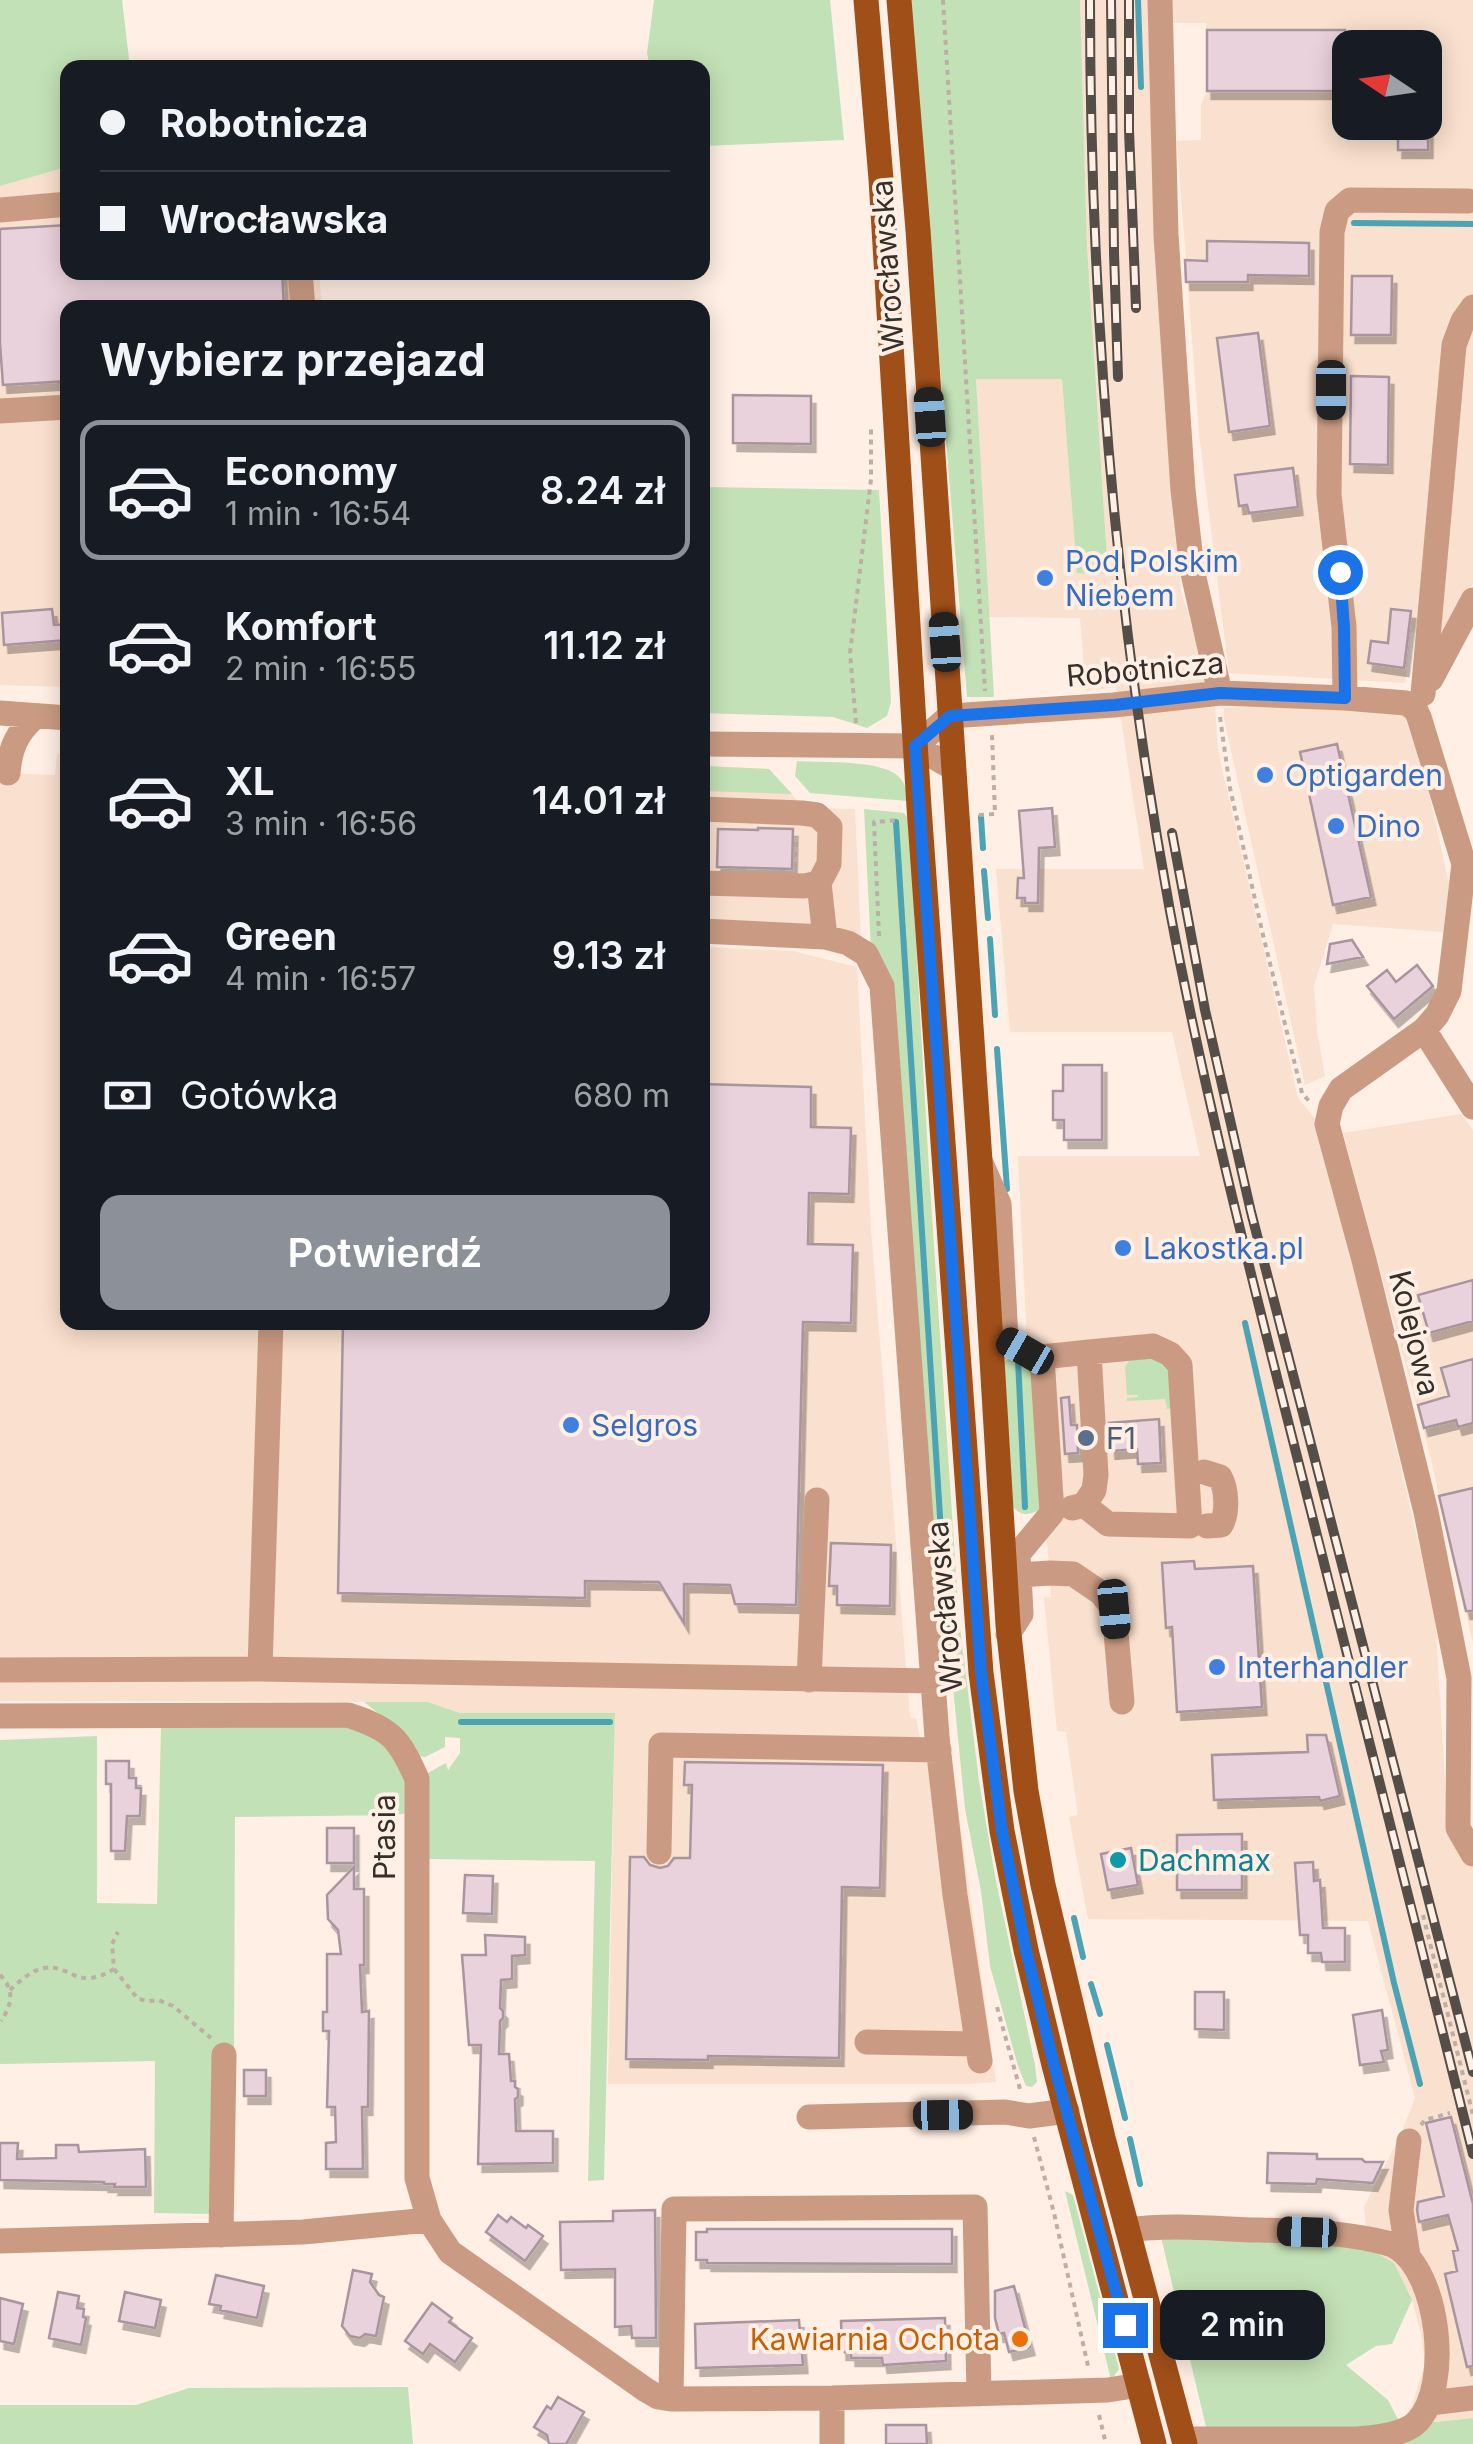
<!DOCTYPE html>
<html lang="pl">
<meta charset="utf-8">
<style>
:root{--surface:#171b24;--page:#20242c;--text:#f1f3f6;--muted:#9ea1a6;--line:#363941;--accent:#8c9099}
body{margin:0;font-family:Inter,sans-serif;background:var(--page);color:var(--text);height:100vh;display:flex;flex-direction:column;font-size:38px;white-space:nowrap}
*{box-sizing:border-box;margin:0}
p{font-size:32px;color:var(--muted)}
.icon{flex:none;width:55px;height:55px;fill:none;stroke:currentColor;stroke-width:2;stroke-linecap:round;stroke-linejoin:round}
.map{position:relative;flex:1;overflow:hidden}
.side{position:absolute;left:60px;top:300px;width:650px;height:1030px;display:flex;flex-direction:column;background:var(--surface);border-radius:20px;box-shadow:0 5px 25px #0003}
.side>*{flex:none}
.hud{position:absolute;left:60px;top:60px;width:650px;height:220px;border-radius:20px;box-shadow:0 5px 25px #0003;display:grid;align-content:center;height:220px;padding:0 40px;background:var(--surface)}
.needle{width:65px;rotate:283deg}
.fabs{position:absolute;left:1332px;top:30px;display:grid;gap:20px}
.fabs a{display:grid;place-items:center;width:110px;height:110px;border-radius:20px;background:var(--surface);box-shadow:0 5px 25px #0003;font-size:50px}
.end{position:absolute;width:45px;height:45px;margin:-22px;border:12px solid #1a73e8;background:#fff;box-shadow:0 0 0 5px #fff}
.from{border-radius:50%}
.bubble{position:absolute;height:70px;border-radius:20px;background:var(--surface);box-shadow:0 5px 25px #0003;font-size:32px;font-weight:600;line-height:70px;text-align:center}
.car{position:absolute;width:30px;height:60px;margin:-30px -15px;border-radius:12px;box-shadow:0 0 8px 2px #0007;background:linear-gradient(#222 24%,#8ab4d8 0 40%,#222 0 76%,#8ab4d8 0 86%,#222 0)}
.hud b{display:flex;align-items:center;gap:35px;height:95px;font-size:38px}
.hud b+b{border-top:2px solid var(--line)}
.hud i{width:25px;height:25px;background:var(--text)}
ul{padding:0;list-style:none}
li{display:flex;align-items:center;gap:30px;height:140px;margin:0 20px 15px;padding:0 20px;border:5px solid transparent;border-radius:20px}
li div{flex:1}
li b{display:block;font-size:38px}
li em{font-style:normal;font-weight:600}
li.current{border-color:var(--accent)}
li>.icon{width:90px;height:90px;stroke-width:1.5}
h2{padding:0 40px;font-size:45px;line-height:120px}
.pay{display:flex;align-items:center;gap:25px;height:110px;padding:0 40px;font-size:38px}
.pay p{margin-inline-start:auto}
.button{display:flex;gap:20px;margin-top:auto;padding:20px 40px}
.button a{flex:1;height:115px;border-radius:20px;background:var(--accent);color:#fff;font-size:40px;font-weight:600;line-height:115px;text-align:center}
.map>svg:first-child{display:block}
.built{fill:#fae0ce;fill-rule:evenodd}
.green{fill:#c3e1b6}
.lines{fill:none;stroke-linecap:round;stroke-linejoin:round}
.stream{stroke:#4ba3b4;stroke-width:6}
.building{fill:#e9d2db;stroke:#aa949d;stroke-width:2.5;filter:url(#shadow)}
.path{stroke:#bcafa6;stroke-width:4;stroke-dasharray:5 5;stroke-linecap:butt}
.minor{stroke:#ca9b82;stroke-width:25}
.major{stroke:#a04f19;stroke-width:25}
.rail-casing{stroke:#554d47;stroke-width:10}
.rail{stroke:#ffefe4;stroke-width:6;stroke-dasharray:19;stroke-linecap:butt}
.route{stroke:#1a73e8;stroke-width:12}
.shop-dot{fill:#3f7fe0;stroke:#ffefe4;stroke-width:4}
.service-dot{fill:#5c6f8a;stroke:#ffefe4;stroke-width:4}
.culture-dot{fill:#0f9aa8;stroke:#ffefe4;stroke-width:4}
.food-dot{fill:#e8710a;stroke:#ffefe4;stroke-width:4}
.labels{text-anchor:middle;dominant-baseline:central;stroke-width:8;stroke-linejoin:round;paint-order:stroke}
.street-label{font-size:30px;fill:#362f2a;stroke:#ffefe4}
.shop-label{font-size:30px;fill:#366cbe;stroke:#ffefe4;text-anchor:start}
.service-label{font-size:30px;fill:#4e5e75;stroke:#ffefe4;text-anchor:start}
.culture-label{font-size:30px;fill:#0d838f;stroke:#ffefe4;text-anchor:start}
.food-label{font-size:30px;fill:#c56008;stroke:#ffefe4;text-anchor:end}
</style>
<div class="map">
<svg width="1473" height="2444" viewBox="0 0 1473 2444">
<defs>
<filter id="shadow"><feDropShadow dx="4.5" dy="8" stdDeviation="0" flood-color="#0004"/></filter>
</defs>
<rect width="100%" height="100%" fill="#ffefe4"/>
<path class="built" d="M1080,0H1152L1156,223L1181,591L1215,705L1218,751L1298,1098L1320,1125L1435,1614L1447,1816L1473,1868V2418L1399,2425L1412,2406L1425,2363L1421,2334L1412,2300L1368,2248L1364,2207L1401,2134L1415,2098L1368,1921L1088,1919L1069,1817L1078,1815L1066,1732L1057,1731L1044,1598L1051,1597L1050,1573L1027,1342L1018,1156H1200L1172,1032H1010L996,869H1144L1116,687L1086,691L1080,618L989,617L976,379L1062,378L1077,572L1108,574L1087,246Z
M1169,0H1473V584L1441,638L1411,632L1405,683L1229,673L1199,433L1177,141L1201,140V105L1207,91L1206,23H1169ZM1350,48H1425V122H1350Z
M67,167L68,272L319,273L322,307L68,308L67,687L0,685V186Z
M1276,706L1411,712L1449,884L1443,932L1333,924L1314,986L1317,1031L1325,1076L1305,1085L1224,719V708Z
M57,754H67L68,1322H702L703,947L793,951L857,967L871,1229L910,1717L916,1718L920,1737L951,1758L996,2082L967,2084H608L615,1713H460L428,1702L0,1701V773L55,775Z
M703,766L769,769L804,808L855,809L861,940L703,925Z
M1461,1114L1473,1130V1643L1428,1447L1343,1133Z"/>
<path class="green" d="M0,0H122L130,67L68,68L67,167L0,186Z
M654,0H830L844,140L703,146L702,68L650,67L647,53Z
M910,0H1080L1087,246L1108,574L1077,573L1062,379H976L994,697H967Z
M703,487L879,490L891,702L887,716L867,728L833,717L703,713Z
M797,761C822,763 884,759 900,778C906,785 907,792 908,801L810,793L795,776Z
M703,766L769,769L792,794L703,791Z
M864,809L904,813L909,820L929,1171L959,1619L979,1781L995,1876L1035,2065L1037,2082L1032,2087L1026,2086L1018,2066L990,1966L981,1891L965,1809L950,1657L941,1646L871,949Z
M1157,1356L1171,1366L1176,1408L1167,1409L1165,1399L1127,1401V1398L1138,1397V1395H1127L1125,1367L1129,1361Z
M1010,1358L1022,1359L1035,1377L1046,1503C1036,1515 1023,1519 1012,1506L1002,1363Z
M364,1702H428L460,1713H615L604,2180L588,2181L595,1861L427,1859L426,1774L446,1763L448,1770L460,1753V1738L445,1737V1747L425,1757L418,1756L400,1730Z
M341,1725C366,1734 393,1744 403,1772C407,1784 406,1800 408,1813L396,1815L235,1817L234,2060L213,2214L154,2213L155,2061L0,2064V1740L97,1736V1903L157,1904L161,1726Z
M1065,2191L1073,2195L1119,2369L1111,2380Z
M1161,2237L1337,2242L1368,2248L1394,2263L1412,2300L1392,2344L1376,2346L1346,2365L1388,2400L1400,2423L1356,2431H1207Z
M408,2387L413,2444H0V2405H136L189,2388Z
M1473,2418V2444H1387L1425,2423Z"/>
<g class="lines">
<path class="stream" d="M1138,0L1141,87
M1354,223L1473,224
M981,817L983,848
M896,822L947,1627
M984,871L988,918
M990,939L995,1015
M997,1049L1007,1189
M1245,1323L1394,1983L1420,2084
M1018,1360L1025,1507
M461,1722H610
M1074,1918L1083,1957
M1091,1984L1100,2014
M1107,2045L1125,2118
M1130,2139L1140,2184"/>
</g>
<path class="building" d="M1207,30H1345V91H1207Z
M1398,122H1428V150H1398Z
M68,225V272H282L284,308H68V381L3,385L0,343V229Z
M1207,241L1309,243V276L1248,275V282H1186L1185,260L1207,261Z
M1352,276H1392L1391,335H1351Z
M1258,333L1270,426L1229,432L1217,338Z
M1351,376L1389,377L1388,465L1350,464Z
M733,395L811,396V444L733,443Z
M1293,468L1298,507L1249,513L1247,505L1239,506L1235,475Z
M52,609L54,625L68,624V640L4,645L2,613Z
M1391,609L1411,611L1404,668L1368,663L1371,641L1388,643Z
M1337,744L1371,897L1333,905L1300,752Z
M1052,808L1055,847L1039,848L1038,903H1025V898H1017L1018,878H1024L1019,811Z
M758,828L793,829L792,869L717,867L718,829L758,830Z
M1352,940L1363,957L1327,964L1330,944Z
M1417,965L1433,986L1394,1019L1367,986L1387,970L1396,982Z
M1063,1065H1102V1140H1064V1120H1053V1091H1063Z
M702,1084L811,1087V1127L851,1128L849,1194L809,1193L808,1244L853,1245L851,1323L803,1322L796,1605L735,1604L730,1585L684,1584V1623L659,1582L585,1581V1598L338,1593L343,1322H702Z
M1473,1280V1321L1429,1333L1418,1295Z
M1473,1359V1423L1458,1427L1456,1420L1424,1428L1418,1405L1449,1396L1441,1368Z
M1069,1397L1071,1425H1077L1078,1453L1065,1454L1061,1398Z
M1159,1419L1161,1463L1138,1464L1137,1449L1111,1451L1109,1423Z
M1473,1488V1611H1466L1439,1496Z
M831,1543L891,1545L890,1606L837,1605V1586H829Z
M1194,1561L1195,1569L1253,1566L1262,1707L1177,1712L1172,1627L1166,1628L1162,1563Z
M1307,1735H1326L1340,1796L1320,1801L1319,1797L1214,1800L1212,1755L1308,1752Z
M106,1761H129V1778H136V1788H141L140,1816H127L125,1851H111V1784H106Z
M685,1762L883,1765L880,1888L842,1887L839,2058L708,2056V2060L626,2059L630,1857H644L650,1865L660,1868L668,1866L674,1858H690L692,1785H684Z
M327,1828H354V1863H327Z
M1242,1834V1890H1177V1835Z
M1131,1848L1138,1885L1108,1890L1101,1854Z
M1313,1862L1314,1881L1320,1880L1323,1928H1345V1962H1322L1321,1953H1308V1935H1300L1295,1863Z
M354,1867V1889H364V1965H360L362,2012L369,2011L368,2107H362L363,2169H326V2143L336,2142L335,2107H327L329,2031H323V2012H327V1954H341L338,1930L328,1919L327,1895Z
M465,1875L493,1876L492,1914L463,1913Z
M485,1935L525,1937V1955L512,1956V1979L501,1980L500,2008L503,2011V2018L500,2021L499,2054H509L511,2081H515V2087L518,2089V2097L515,2099L516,2131H553V2163L478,2164L481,2045H469L462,1955H486Z
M1195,1992H1224V2030L1195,2029Z
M1382,2010L1388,2050L1381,2051L1384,2062L1360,2065L1353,2015Z
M244,2070H266V2096H244Z
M1451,2117L1473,2204V2366L1467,2367L1445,2274L1457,2271L1453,2251L1458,2250L1448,2215L1419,2222L1417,2210L1418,2202L1444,2196L1426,2123Z
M0,2143H18L17,2159L56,2158V2145H78L79,2152L145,2149L146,2187H114L115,2184H104V2182L0,2180Z
M1268,2153L1317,2154V2159H1362L1365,2162H1383L1373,2183L1317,2179L1316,2184L1267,2183Z
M655,2210L656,2338H632L631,2326L615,2327V2269L561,2270L560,2222L613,2221V2211Z
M498,2215L507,2222L511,2217L526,2228L528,2225L543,2236L525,2261L486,2232Z
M707,2229H952V2264L707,2263V2260H696V2232H707Z
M353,2270L372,2274L370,2282L379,2295L384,2297L376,2336L365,2334L360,2338L350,2336L342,2326Z
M216,2275L264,2286L257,2318L220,2310L221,2306L209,2304Z
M1014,2286L1030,2347L1009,2352L1004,2333L999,2334L995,2318V2291Z
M58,2292L79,2296L77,2308L84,2309L83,2317L86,2318L81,2345L49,2338Z
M125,2292L161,2300L155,2328L119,2321Z
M0,2298L23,2304L14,2344L0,2341Z
M432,2303L452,2318L449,2322L472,2338L455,2362L430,2344L423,2354L405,2341Z
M945,2318L946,2361L883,2365L882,2358H851V2352H842L841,2321Z
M799,2320L803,2365L696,2368L695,2324Z
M558,2397L584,2412L566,2444H549L547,2435L534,2427L547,2406L551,2409Z
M886,2425H926L927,2444H886Z"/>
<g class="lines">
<path class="path" d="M943,0L985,691
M1220,717L1230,788L1263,935L1302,1093L1309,1101
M856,723L850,653L871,479V429
M979,815L995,814L992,735
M796,862V837
M879,936L874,822L899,820
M1423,1915L1473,2115
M114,1969L138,1999L149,2001L158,2000L173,2006L211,2038
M0,1975C15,1990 12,2005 1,2021
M10,1990C19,1982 31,1970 44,1968C72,1964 76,1992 114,1969L112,1944L118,1932
M997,2007L1020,2089
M1421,2125L1425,2120L1450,2113
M1034,2137L1054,2213L1088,2366
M1099,2415L1106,2444"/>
<path class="minor" d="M1160,0L1166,235L1183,490L1192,569L1220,693
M0,210L68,204
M300,272L303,308
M0,411L68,407
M1431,679L1473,600
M1423,694L1454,345L1463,321L1473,307
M1345,698L1344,627L1329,495L1332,232L1337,211L1350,200L1468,201
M0,713L68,718
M702,744L915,746L953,768
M915,746L950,716L1114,705L1220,693L1345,698L1406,703L1415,709L1419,717L1464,864L1449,991L1437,1015L1424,1030L1341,1089L1331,1106L1327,1124L1364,1260L1426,1512L1459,1678L1458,1828L1473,1854
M8,773C10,748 17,732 36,716
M702,809L802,813L817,815L830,827L829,864L819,883L804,886L702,883
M819,883L825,937
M702,931L825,937L848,943L866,954L882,986L937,1737L955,1895L980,2061
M1424,1030L1473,1107
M981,1163L999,1204L1006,1340L1025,1351L1042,1357L1052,1513L1018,1554L1021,1614L1008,1634
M1042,1357L1089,1352L1096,1475L1094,1490L1084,1505L1072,1508
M1204,1472L1220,1477C1227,1489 1228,1513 1221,1525L1207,1526
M1084,1505L1108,1524L1190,1526L1180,1365L1170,1354L1153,1346L1089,1352
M1019,1575L1050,1573L1073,1574L1101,1593L1114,1609L1122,1702
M260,1669L271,1322
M0,1670L260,1669L933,1681
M809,1680L817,1500
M0,1716L348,1715C391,1729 399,1738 417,1779V2178L429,2220L450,2252L646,2390L658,2397L671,2399L832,2398L1108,2390L1139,2385
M659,1852L661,1745L939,1750
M867,2042L977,2044
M809,2117L1005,2112L1029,2116L1067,2111
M1128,2230C1172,2224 1216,2229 1259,2230C1298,2231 1336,2232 1374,2240C1381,2242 1390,2243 1396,2247C1439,2272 1452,2386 1417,2422C1404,2435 1376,2437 1358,2439H1184
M221,2235L224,2055
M0,2241L303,2232L429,2220
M1408,2256L1401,2210L1409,2141
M832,2398V2444
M671,2399L674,2209L975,2207L979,2394
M1430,2403L1473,2398"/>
<path class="major" d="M866,0L881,179L919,807L981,1673L1002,1831L1026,1950L1054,2065L1154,2444
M899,0L918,230L980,1161L1008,1625L1026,1791L1043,1885L1103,2138L1185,2444"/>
<g class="rail-casing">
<path id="rail" d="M1090,0C1090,304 1115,612 1170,911C1206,1102 1255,1291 1303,1480C1360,1704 1417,1929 1473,2154
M1111,0L1114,253L1118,377
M1129,0V130L1136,308
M1172,833L1205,1010L1251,1212L1473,2072"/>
</g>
<use href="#rail" class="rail"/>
</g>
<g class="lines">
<path class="route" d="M1125,2325L1054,2065L1026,1950L1002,1831L981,1673L915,746L950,716L1114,705L1220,693L1345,698L1344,627L1340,572"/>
</g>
<g class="shop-dot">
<circle cx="1045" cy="578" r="10"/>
<circle cx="1265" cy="775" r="10"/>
<circle cx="1336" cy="826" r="10"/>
<circle cx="1123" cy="1248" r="10"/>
<circle cx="571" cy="1425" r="10"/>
<circle cx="1217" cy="1667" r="10"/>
</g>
<circle class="service-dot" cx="1086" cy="1438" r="10"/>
<circle class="culture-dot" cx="1118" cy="1860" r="10"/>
<circle class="food-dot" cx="1020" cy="2339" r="10"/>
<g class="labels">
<g class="street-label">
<text transform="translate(887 266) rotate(-94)">Wrocławska</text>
<text transform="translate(1145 669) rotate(-5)">Robotnicza</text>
<text transform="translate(1415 1333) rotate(76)">Kolejowa</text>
<text transform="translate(944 1607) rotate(-95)">Wrocławska</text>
<text transform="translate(384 1837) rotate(-90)">Ptasia</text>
</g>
<g class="shop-label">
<text x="1065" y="561">Pod Polskim<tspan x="1065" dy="34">Niebem</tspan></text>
<text x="1285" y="775">Optigarden</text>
<text x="1356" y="826">Dino</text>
<text x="1143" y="1248">Lakostka.pl</text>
<text x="591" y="1425">Selgros</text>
<text x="1237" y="1667">Interhandler</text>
</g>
<g class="service-label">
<text x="1106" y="1438">F1</text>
</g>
<g class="culture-label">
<text x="1138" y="1860">Dachmax</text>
</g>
<g class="food-label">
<text x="1000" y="2339">Kawiarnia Ochota</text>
</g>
</g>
</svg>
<div class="fabs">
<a><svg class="needle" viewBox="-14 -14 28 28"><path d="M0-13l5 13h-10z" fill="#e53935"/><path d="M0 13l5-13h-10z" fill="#9ea1a6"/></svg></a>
</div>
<i class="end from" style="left:1340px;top:572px"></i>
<i class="end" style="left:1125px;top:2325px"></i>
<div class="bubble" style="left:1160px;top:2290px;width:165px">2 min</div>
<i class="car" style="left:1331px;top:390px;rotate:180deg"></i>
<i class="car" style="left:930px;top:417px;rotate:356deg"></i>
<i class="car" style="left:945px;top:642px;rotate:356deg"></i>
<i class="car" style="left:1025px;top:1351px;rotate:300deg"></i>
<i class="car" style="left:1114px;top:1609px;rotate:175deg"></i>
<i class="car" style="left:943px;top:2115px;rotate:89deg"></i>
<i class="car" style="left:1307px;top:2232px;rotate:272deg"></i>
<div class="hud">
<b><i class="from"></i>Robotnicza</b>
<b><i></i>Wrocławska</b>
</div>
<section class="side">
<h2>Wybierz przejazd</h2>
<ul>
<li class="current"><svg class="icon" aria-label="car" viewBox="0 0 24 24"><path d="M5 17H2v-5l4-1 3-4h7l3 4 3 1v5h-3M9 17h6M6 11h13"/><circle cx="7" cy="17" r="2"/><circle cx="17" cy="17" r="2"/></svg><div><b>Economy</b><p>1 min · 16:54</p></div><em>8.24 zł</em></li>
<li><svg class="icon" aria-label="car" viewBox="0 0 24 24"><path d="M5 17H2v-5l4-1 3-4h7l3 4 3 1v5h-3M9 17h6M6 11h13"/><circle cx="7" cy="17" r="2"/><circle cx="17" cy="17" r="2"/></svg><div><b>Komfort</b><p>2 min · 16:55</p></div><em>11.12 zł</em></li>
<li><svg class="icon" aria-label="car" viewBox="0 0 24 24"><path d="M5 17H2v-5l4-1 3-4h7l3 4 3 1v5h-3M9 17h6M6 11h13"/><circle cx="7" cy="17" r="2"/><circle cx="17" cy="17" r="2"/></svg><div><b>XL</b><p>3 min · 16:56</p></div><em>14.01 zł</em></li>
<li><svg class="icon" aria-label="car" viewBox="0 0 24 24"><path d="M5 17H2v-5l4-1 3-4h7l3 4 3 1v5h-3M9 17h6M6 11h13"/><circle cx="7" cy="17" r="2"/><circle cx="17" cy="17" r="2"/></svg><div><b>Green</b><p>4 min · 16:57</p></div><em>9.13 zł</em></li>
</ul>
<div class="pay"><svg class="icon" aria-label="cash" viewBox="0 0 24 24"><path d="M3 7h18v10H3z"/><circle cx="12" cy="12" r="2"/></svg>Gotówka<p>680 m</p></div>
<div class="button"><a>Potwierdź</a></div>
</section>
</div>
